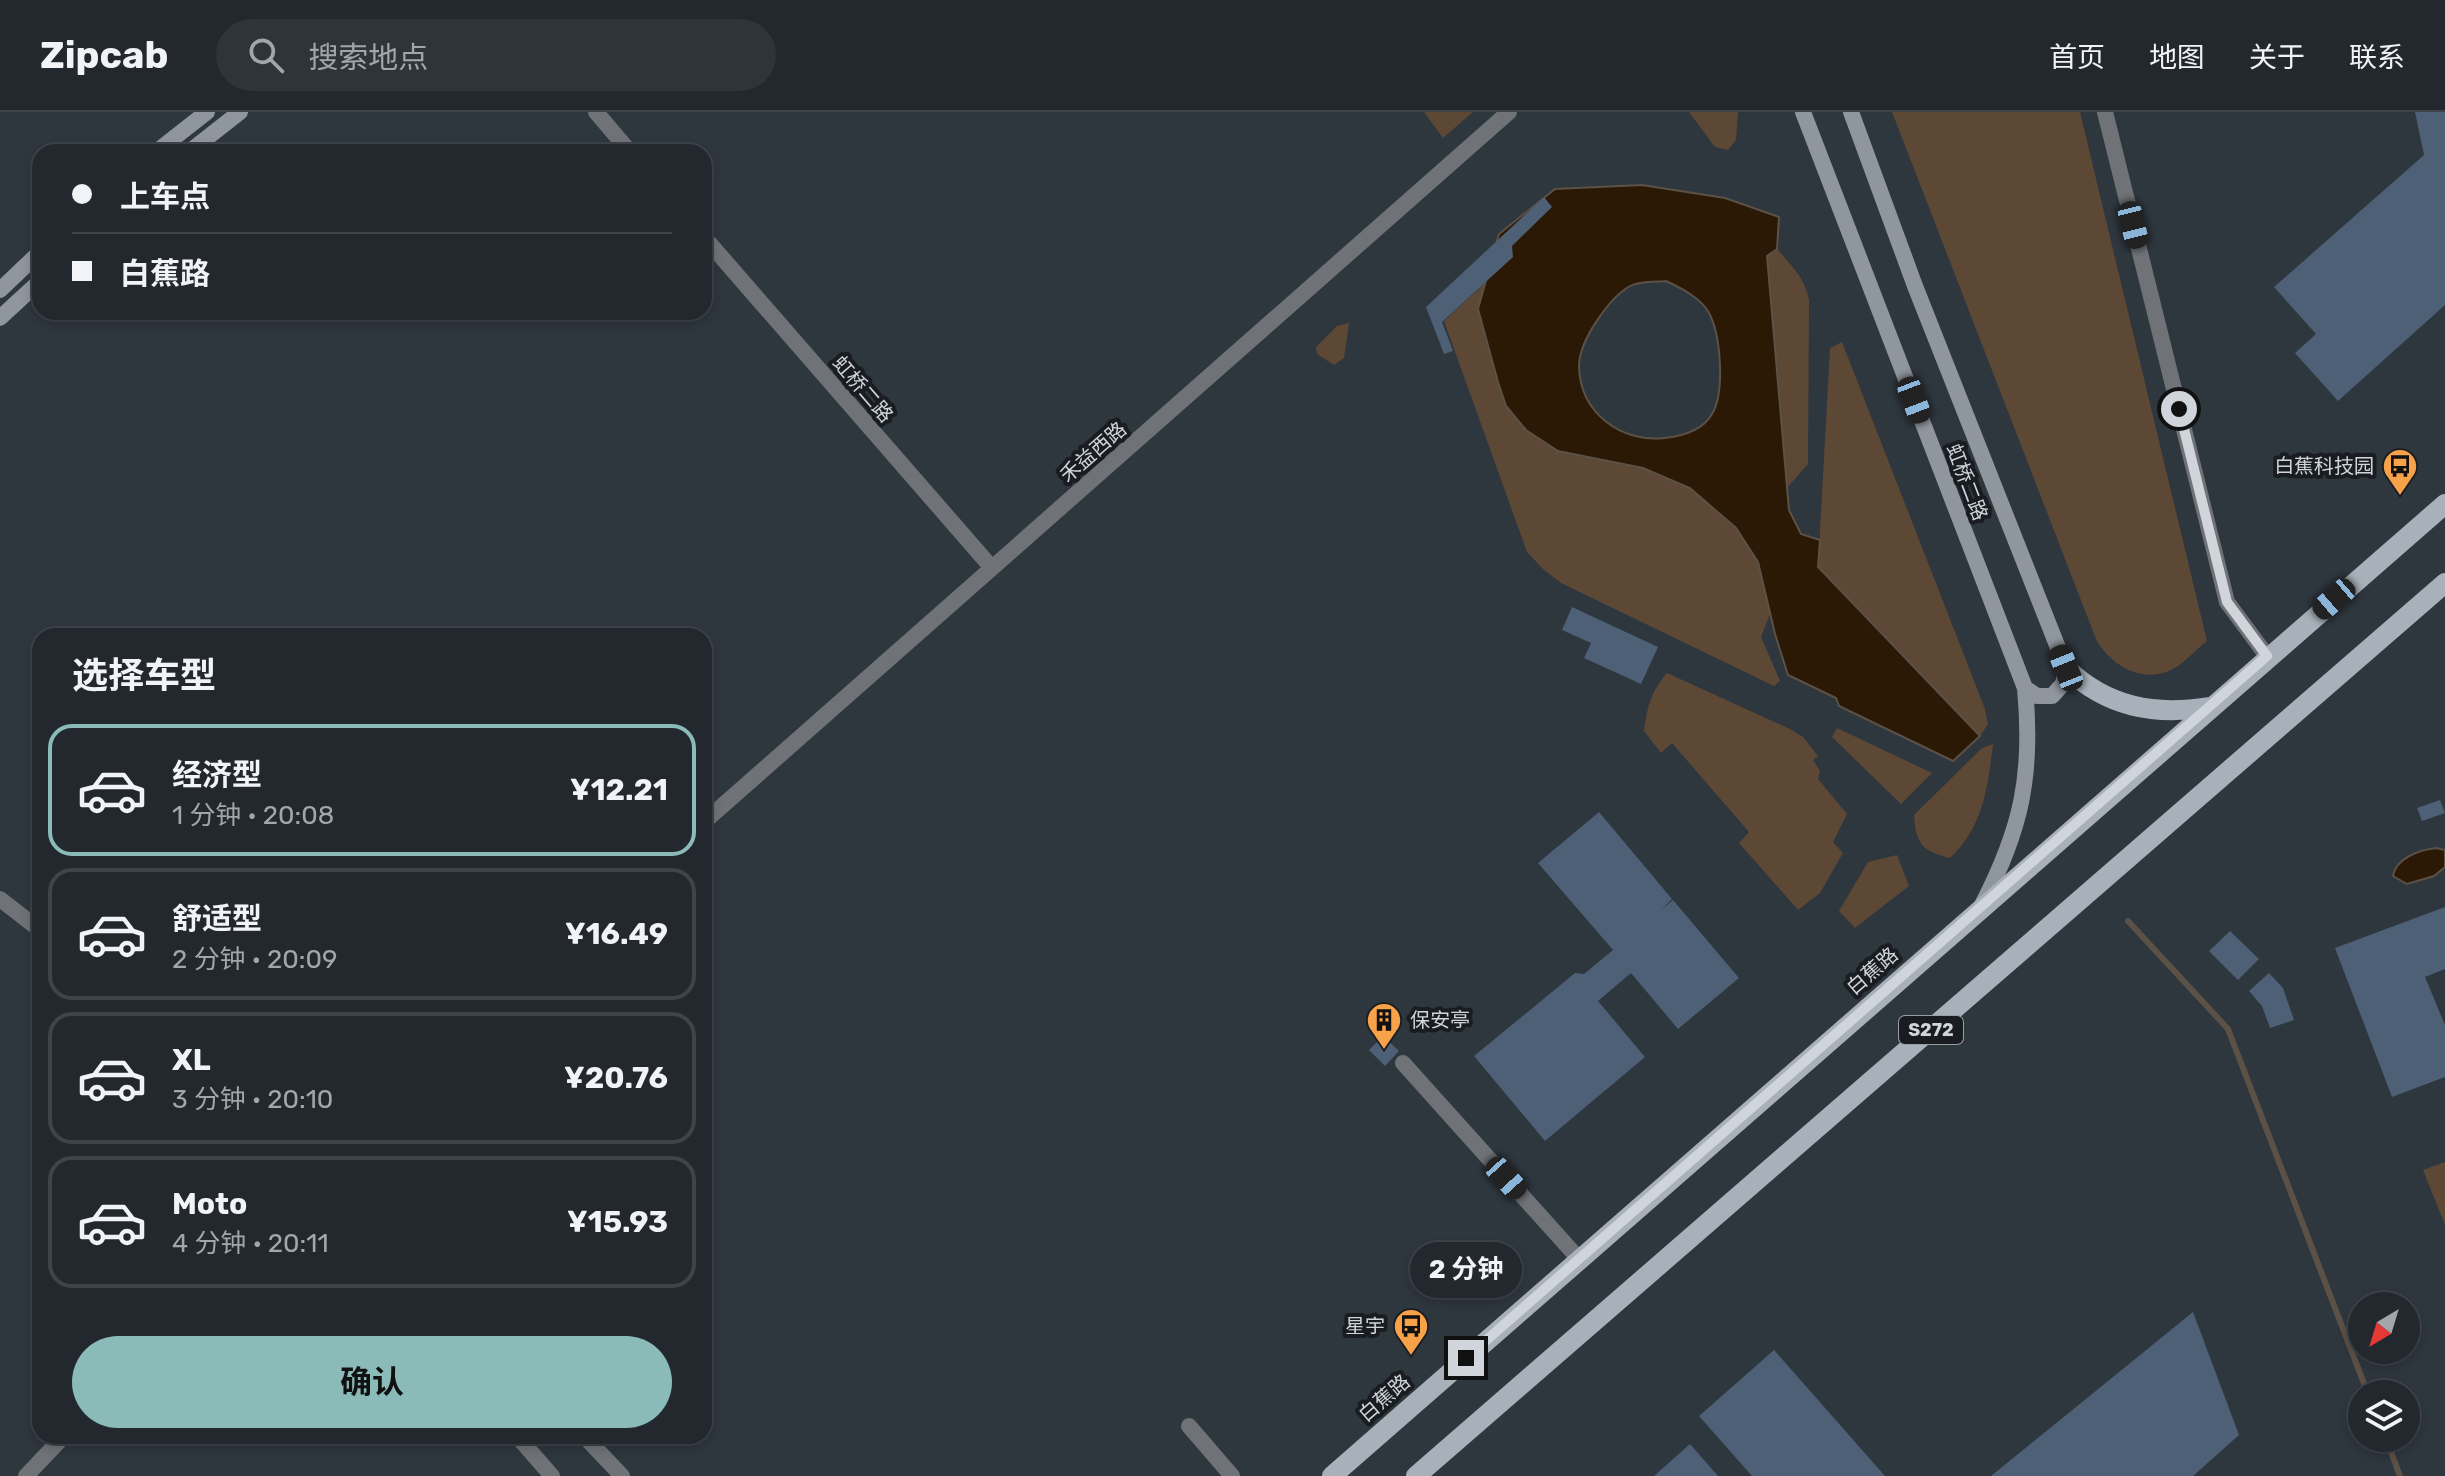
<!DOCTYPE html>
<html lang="zh">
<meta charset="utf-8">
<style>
:root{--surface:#22282e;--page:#2e343a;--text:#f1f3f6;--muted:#a2a6aa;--line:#3f444a;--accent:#8bbbb9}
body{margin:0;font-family:Rubik,"Noto Sans SC",sans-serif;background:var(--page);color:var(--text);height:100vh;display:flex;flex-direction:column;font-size:30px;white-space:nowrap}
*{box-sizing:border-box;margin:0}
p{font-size:26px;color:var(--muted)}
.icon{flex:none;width:44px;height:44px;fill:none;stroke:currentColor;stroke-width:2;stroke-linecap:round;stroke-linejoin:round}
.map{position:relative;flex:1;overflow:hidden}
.drawer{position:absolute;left:32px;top:516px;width:680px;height:816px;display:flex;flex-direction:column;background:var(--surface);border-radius:24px;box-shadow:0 4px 12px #0003,0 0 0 2px var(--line)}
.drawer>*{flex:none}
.hud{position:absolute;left:32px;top:32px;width:680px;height:176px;border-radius:24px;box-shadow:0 4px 12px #0003,0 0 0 2px var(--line);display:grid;align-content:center;height:176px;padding:0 40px;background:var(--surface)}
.needle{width:52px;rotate:218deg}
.tools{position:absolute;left:2348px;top:1180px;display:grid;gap:16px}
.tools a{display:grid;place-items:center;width:72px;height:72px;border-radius:50%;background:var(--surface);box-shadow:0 4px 12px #0003,0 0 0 2px var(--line);font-size:40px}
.end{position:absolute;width:36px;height:36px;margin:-18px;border:10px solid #d0d5db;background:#111;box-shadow:0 0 0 4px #111}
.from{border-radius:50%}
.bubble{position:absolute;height:56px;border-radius:28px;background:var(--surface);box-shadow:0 4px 12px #0003,0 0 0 2px var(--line);font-size:26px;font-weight:700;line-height:56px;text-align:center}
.car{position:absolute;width:24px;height:48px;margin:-24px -12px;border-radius:10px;box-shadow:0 0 6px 2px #0007;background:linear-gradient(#222 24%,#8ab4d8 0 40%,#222 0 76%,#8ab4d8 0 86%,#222 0)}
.hud b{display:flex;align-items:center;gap:28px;height:76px;font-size:30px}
.hud b+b{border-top:2px solid var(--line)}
.hud i{width:20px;height:20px;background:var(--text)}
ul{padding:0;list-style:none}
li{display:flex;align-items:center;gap:24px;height:132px;margin:0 16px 12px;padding:0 24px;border:4px solid var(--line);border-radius:24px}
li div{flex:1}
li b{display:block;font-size:30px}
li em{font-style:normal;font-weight:700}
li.on{border-color:var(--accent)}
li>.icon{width:72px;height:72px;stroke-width:1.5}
h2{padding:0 40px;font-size:36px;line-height:96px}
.action{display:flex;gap:16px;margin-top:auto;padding:16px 40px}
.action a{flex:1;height:92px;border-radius:48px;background:var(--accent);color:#111;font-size:32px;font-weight:700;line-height:92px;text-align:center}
header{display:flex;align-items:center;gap:48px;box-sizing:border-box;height:112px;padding:0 40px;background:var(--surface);border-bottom:2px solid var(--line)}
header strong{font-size:38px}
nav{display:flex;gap:44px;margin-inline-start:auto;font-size:28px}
.search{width:560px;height:72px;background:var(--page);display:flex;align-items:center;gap:20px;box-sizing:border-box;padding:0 28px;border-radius:44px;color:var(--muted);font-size:30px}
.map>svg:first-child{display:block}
.grass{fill:#5d4836}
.water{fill:#2b1906;stroke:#5c5146;stroke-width:2;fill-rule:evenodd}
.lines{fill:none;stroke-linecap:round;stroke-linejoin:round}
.stream{stroke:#5c5146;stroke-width:6}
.building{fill:#4d6076}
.street{stroke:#6f7377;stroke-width:16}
.secondary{stroke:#8f969d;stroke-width:16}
.primary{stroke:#a8b0b9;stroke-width:20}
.route{stroke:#d0d5db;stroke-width:10}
.labels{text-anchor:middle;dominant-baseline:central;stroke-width:8;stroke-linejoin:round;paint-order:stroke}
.shield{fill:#191d21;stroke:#999ea3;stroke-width:2}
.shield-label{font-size:18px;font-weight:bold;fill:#d0d5db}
.street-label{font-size:20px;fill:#d0d5db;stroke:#191d21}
.poi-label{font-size:20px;fill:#d0d5db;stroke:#191d21;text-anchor:end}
</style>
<header>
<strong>Zipcab</strong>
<div class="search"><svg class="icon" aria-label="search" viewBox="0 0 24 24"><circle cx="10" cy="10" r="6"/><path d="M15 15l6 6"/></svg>搜索地点</div>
<nav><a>首页</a><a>地图</a><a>关于</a><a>联系</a></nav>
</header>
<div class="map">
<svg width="2445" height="1364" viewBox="0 0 2445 1364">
<rect width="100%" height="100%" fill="#2e363e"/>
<path class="grass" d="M1424,0H1473L1443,26Z
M1689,0H1738L1736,28L1728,38L1715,35Z
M1892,0H2080L2207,529C2197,537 2188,547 2178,554C2147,575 2111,555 2096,527Z
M1777,137C1791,153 1805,166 1809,188L1808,352L1786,377L1767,144Z
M1485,171L1478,197L1558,339L1643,356L1690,376L1736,416L1758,450L1770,502L1761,525L1780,569L1774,574L1561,471L1543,457L1527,440L1444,209Z
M1349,211L1344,246L1334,253L1317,242L1316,235L1337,214Z
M1842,230L1985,597L1988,612L1980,624L1818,455L1830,236Z
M1667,561L1790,617L1803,625L1818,644L1813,648L1820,659L1818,667L1847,702L1833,730L1843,741L1820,781L1798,798L1739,731L1749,720L1672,631L1661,641L1644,619C1647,596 1651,579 1667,561Z
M1837,616L1932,661L1901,692L1832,625Z
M1993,632C1988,675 1983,715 1950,746C1923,739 1916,733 1914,703L1982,636Z
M1897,743L1909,774L1855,816L1839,799L1868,750Z
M2445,1050V1113L2423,1058Z"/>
<path class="water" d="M1642,73L1725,86L1779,105L1777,137L1767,144L1789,398L1801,422L1820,428L1818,455L1980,624L1953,649L1839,594L1836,586L1788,563L1775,522L1758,450L1736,416L1690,376L1643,356L1558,339L1526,318L1506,294L1498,270L1478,197L1499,122L1555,77ZM1666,169C1681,176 1701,186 1709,201C1721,223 1725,281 1712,302C1703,318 1682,324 1665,326C1621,331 1580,301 1579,254C1579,229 1609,186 1630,174C1639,169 1656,170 1666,169Z
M2436,736L2445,738V755L2434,764L2407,772L2393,764C2396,746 2419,738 2436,736Z"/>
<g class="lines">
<path class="stream" d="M2128,809L2228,917L2368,1282
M2386,1326L2400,1364"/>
</g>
<path class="building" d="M2415,0H2445V193L2338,289L2295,241L2316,222L2274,175L2424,43Z
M1544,85L1552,95L1512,134L1513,145L1442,210L1453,239L1444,242L1426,195Z
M1572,495L1658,535L1641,572L1584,546L1591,531L1562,518Z
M2440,688L2445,701L2422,709L2417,696Z
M1599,700L1672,787L1661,798L1673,788L1739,866L1678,917L1631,861L1598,889L1645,945L1545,1029L1474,944L1575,861L1584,862L1613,838L1538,751Z
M2445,795V857L2425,865L2445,913V965L2392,985L2335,836Z
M2230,819L2259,847L2238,868L2209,839Z
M2269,861L2283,876L2294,908L2270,916L2262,894L2249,879Z
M1383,924L1399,939L1385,954L1369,938Z
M2193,1200L2239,1323L2193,1364H1991Z
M1774,1238L1885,1364H1752L1699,1304Z
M1690,1332L1718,1364H1654Z"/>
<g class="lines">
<path class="street" d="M596,0L630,40
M2105,0L2227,490L2267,544
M704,125L992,456
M704,710L1509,0
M0,787L40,818
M1403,951L1579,1147
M1189,1314L1232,1364
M517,1324L552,1364
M584,1324L622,1364
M26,1364L64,1324"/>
<path class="secondary" d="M1803,0L2025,576C2033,662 2022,716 1982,793
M1851,0L1915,174L2066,556L2063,572L2052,584H2037L2025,576
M156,40L207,0
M189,40L240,0
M0,178L40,140
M0,206L40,169"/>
<path class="primary" d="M2066,556C2107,595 2154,604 2209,595
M1332,1364L2445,392
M1416,1364L2445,471"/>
</g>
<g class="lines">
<path class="route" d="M1466,1246L2267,544L2227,490L2179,297"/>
</g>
<defs>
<g id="bus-pin" transform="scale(1.8)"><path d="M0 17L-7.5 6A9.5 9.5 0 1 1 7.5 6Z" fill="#f7a149" stroke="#191d21"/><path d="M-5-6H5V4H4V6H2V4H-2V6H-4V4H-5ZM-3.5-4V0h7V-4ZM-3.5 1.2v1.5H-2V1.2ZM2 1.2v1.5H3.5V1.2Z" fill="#111"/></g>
<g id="building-pin" transform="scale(1.8)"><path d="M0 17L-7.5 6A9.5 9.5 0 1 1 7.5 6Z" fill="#f7a149" stroke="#191d21"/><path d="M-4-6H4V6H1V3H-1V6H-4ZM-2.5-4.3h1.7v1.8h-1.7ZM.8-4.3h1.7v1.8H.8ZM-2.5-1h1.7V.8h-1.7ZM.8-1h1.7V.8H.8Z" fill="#111"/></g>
</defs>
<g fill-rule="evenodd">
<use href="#bus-pin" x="2400" y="354"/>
<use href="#building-pin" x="1384" y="908"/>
<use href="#bus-pin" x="1411" y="1214"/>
</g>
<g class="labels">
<rect class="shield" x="1899" y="904" width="64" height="28" rx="6"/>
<g class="shield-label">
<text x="1931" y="918">S272</text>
</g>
<g class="street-label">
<text transform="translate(863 277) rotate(49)">虹桥二路</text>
<text transform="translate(1093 340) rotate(-41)">禾益西路</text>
<text transform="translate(1967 370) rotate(69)">虹桥二路</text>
<text transform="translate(1872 859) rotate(-41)">白蕉路</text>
<text transform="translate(1384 1286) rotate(-41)">白蕉路</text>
</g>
<g class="poi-label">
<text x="2374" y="354">白蕉科技园</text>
<text x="1410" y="908" text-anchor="start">保安亭</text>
<text x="1385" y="1214">星宇</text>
</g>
</g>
</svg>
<div class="tools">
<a><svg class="needle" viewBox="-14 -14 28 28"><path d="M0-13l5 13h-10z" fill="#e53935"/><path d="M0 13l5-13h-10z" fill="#a2a6aa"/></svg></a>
<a><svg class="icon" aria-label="layers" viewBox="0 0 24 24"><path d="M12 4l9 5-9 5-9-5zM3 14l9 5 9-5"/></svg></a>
</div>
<i class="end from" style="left:2179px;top:297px"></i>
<i class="end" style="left:1466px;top:1246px"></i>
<div class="bubble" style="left:1410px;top:1130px;width:112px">2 分钟</div>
<i class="car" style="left:2133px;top:113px;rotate:166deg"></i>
<i class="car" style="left:1914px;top:288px;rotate:159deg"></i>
<i class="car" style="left:2334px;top:487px;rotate:229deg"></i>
<i class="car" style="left:2066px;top:556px;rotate:338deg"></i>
<i class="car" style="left:1506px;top:1066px;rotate:138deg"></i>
<div class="hud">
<b><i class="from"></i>上车点</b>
<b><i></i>白蕉路</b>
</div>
<section class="drawer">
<h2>选择车型</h2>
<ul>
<li class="on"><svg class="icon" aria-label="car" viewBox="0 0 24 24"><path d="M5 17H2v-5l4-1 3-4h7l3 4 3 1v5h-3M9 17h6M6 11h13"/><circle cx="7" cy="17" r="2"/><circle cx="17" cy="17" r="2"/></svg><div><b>经济型</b><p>1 分钟 · 20:08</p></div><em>¥12.21</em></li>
<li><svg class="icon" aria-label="car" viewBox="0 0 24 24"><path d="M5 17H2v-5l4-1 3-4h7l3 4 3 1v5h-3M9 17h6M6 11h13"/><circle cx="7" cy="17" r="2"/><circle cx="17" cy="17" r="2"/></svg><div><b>舒适型</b><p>2 分钟 · 20:09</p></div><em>¥16.49</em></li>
<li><svg class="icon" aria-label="car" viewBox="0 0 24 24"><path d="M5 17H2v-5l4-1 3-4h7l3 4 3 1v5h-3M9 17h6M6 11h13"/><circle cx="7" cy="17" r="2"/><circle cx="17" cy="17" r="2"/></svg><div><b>XL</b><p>3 分钟 · 20:10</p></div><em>¥20.76</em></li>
<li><svg class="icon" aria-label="car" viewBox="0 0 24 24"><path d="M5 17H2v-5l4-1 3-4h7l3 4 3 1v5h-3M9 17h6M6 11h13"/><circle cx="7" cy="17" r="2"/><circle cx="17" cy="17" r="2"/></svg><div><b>Moto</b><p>4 分钟 · 20:11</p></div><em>¥15.93</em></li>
</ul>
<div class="action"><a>确认</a></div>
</section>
</div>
